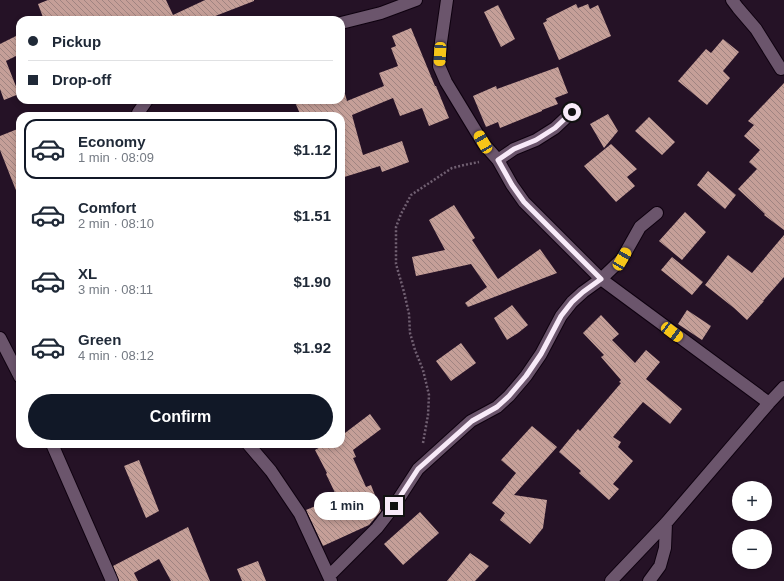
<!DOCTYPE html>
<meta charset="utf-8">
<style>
:root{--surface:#fff;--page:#f2f2f3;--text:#1f2937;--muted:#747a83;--line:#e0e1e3;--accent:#111827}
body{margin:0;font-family:Helvetica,sans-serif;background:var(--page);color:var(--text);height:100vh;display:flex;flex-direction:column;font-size:15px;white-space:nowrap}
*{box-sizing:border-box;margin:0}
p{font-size:13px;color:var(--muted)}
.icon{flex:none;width:22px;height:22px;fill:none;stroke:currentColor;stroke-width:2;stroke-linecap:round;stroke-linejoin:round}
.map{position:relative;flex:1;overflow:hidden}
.panel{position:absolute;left:16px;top:112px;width:329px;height:336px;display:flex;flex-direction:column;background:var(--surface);border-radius:12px;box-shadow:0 2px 6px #0003}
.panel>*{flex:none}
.banner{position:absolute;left:16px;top:16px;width:329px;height:88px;border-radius:12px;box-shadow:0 2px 6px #0003;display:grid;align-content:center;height:88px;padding:0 12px;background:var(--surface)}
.buttons{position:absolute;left:732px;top:481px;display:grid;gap:8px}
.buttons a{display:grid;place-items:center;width:40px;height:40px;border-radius:50%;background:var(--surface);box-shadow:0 2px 6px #0003;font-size:20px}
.end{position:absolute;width:18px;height:18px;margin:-9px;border:5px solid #f8ebf9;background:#111;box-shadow:0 0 0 2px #111}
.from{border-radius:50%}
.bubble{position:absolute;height:28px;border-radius:14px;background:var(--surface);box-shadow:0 2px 6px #0003;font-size:13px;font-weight:800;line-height:28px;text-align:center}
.car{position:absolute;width:12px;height:24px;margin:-12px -6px;border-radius:5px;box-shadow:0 0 3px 1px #0007;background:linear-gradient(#f5c518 24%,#345 0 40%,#f5c518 0 76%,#345 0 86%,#f5c518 0)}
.banner b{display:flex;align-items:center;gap:14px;height:38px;font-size:15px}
.banner b+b{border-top:1px solid var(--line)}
.banner i{width:10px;height:10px;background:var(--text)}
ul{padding:7px 0 0;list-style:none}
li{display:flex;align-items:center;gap:12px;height:60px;margin:0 8px 6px;padding:0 4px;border:2px solid transparent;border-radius:12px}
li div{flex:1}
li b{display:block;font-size:15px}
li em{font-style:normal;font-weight:800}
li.selected{border-color:var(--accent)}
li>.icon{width:36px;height:36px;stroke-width:1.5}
.primary-button{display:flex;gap:8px;margin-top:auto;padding:8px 12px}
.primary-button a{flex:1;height:46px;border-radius:24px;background:var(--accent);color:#fff;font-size:16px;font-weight:800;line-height:46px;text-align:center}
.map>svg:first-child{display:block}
.building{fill:url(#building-back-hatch)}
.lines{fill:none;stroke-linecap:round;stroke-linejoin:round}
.minor-casing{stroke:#0e010f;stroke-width:14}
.path{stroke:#716072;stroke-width:2.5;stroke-dasharray:2 2;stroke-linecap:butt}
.minor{stroke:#6b556c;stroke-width:12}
.route{stroke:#f8ebf9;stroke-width:5}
</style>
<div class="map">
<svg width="784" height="581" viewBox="0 0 784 581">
<defs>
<pattern id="building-back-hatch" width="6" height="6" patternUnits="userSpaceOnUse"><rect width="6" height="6" fill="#c59f98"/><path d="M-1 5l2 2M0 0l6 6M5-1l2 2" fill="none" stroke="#a08481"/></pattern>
</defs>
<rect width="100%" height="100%" fill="#251226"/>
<path class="building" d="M48,0H166L173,15L205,0H254V1L205,20H44L38,4Z
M576,4L578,8L588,4L590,9L598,5L611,36L559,60L543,23L547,21L546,19Z
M498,5L515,39L501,47L484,12Z
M411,28L435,86H436L449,118L429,126L422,108L400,116L393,98L352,115L363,155L402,141L409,162L382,172L380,166L341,178V116H301L294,100H341V95L345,94L347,101L384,86L379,73L398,66L391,48L396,46L392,36Z
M16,36L20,45V54L6,61L19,94L4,100L0,89V44Z
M723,39L739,52L723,71L730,78L707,105L678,81L706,49L711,53Z
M558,67L568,93L555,98L558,104L542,110V111L500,128L498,122L486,127L473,96L496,86L497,89Z
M784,83V230L764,215L765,214L738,189L757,169L749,162L760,150L744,136L754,125L748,121Z
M608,114L618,131L604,148L590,124Z
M649,117L675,142L662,155L635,131Z
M20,128V198H19L0,150V136Z
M611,144L637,169L627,177L635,186L616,202L584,166Z
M708,171L736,195L725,209L697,185Z
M454,205L475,238L472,240L498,279L540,249L557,273L468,307L465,303L487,287L471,264L416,276L412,257L445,250L429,220Z
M685,212L706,232L682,260L659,241Z
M784,235V277L763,301H764L747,320L734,308L705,285L728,255L752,273Z
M672,257L703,282L692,295L661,270Z
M512,305L528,325L518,333L507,340L494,318Z
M687,310L711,326L702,340L678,324Z
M601,315L619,334L612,340L635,363L646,350L660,362L646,379L682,409L670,424L643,402L613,437L621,442L618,447L633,461L613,484L619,489L609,500L579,473L581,471L559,452L578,429L580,431L621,383L619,382L621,380L601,357L604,355L583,333Z
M461,343L476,363L451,381L436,361Z
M370,414L381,429L353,450L356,457L353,458L366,487L371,485L381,511L369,525L323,546L306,510L337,497L326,474L327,473L315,450L326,444H341V436Z
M532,426L557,447L514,495L547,500L543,528L530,544L500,520L505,513L492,503L516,473L501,460Z
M139,460L159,511L146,518L124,466Z
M420,512L439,533L403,565L384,544Z
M188,527L210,581H171L159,559L134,573L138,581H119L113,566Z
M470,553L489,566L475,581H447Z
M258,561L266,581H242L237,569Z"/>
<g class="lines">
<g class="minor-casing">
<path id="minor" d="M447,0L441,42L439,66L446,82L483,143L498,160L512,185L524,202L601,279L769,403
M732,0L738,8L756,29L781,69
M341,23L381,13L416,0
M139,116L138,113L147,100
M498,160L514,149L536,140L555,128L572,112
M0,338L20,377
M52,444L112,581
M248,444L271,471L300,514L331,581
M329,576L377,528L394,506L418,469L471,421L497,407L509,396L526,376L541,354L561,316L572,302L583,292L601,279L622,259L640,227L657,213
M611,581L666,523L769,403L784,387
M649,581L660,566L665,548L666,523"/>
</g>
<path class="path" d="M423,443L428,415L429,395L423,370L415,350L410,333L409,314L404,292L396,264V227L401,214L411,195L452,168L464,165L479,162"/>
<use href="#minor" class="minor"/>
</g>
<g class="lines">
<path class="route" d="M394,506L418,469L472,421L497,407L509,396L526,376L541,354L561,316L572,302L583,292L601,279L524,202L512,185L498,160L514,149L536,140L555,128L572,112"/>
</g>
</svg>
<div class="buttons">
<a>+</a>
<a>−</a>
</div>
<i class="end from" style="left:572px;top:112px"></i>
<i class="end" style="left:394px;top:506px"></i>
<div class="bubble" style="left:314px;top:492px;width:66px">1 min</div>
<i class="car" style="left:440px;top:54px;rotate:183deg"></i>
<i class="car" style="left:483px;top:142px;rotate:330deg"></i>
<i class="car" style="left:622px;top:259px;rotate:30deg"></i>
<i class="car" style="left:672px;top:332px;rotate:127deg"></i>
<div class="banner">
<b><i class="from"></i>Pickup</b>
<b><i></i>Drop-off</b>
</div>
<section class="panel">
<ul>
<li class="selected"><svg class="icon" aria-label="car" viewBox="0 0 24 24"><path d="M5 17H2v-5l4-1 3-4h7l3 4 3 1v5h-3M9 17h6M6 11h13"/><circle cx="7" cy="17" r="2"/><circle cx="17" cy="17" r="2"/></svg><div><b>Economy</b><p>1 min · 08:09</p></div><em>$1.12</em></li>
<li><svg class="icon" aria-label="car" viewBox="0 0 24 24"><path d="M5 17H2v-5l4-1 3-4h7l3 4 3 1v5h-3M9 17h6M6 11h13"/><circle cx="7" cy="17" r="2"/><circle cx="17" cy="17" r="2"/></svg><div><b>Comfort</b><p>2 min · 08:10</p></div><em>$1.51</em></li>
<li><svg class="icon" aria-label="car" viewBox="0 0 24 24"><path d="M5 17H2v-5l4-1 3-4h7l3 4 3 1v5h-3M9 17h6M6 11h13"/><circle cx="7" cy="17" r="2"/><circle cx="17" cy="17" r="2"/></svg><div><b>XL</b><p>3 min · 08:11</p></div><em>$1.90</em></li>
<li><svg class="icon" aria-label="car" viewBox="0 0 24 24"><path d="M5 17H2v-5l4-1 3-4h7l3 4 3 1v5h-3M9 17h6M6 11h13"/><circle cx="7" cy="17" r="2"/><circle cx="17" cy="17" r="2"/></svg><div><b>Green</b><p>4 min · 08:12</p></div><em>$1.92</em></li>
</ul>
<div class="primary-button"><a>Confirm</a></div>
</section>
</div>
